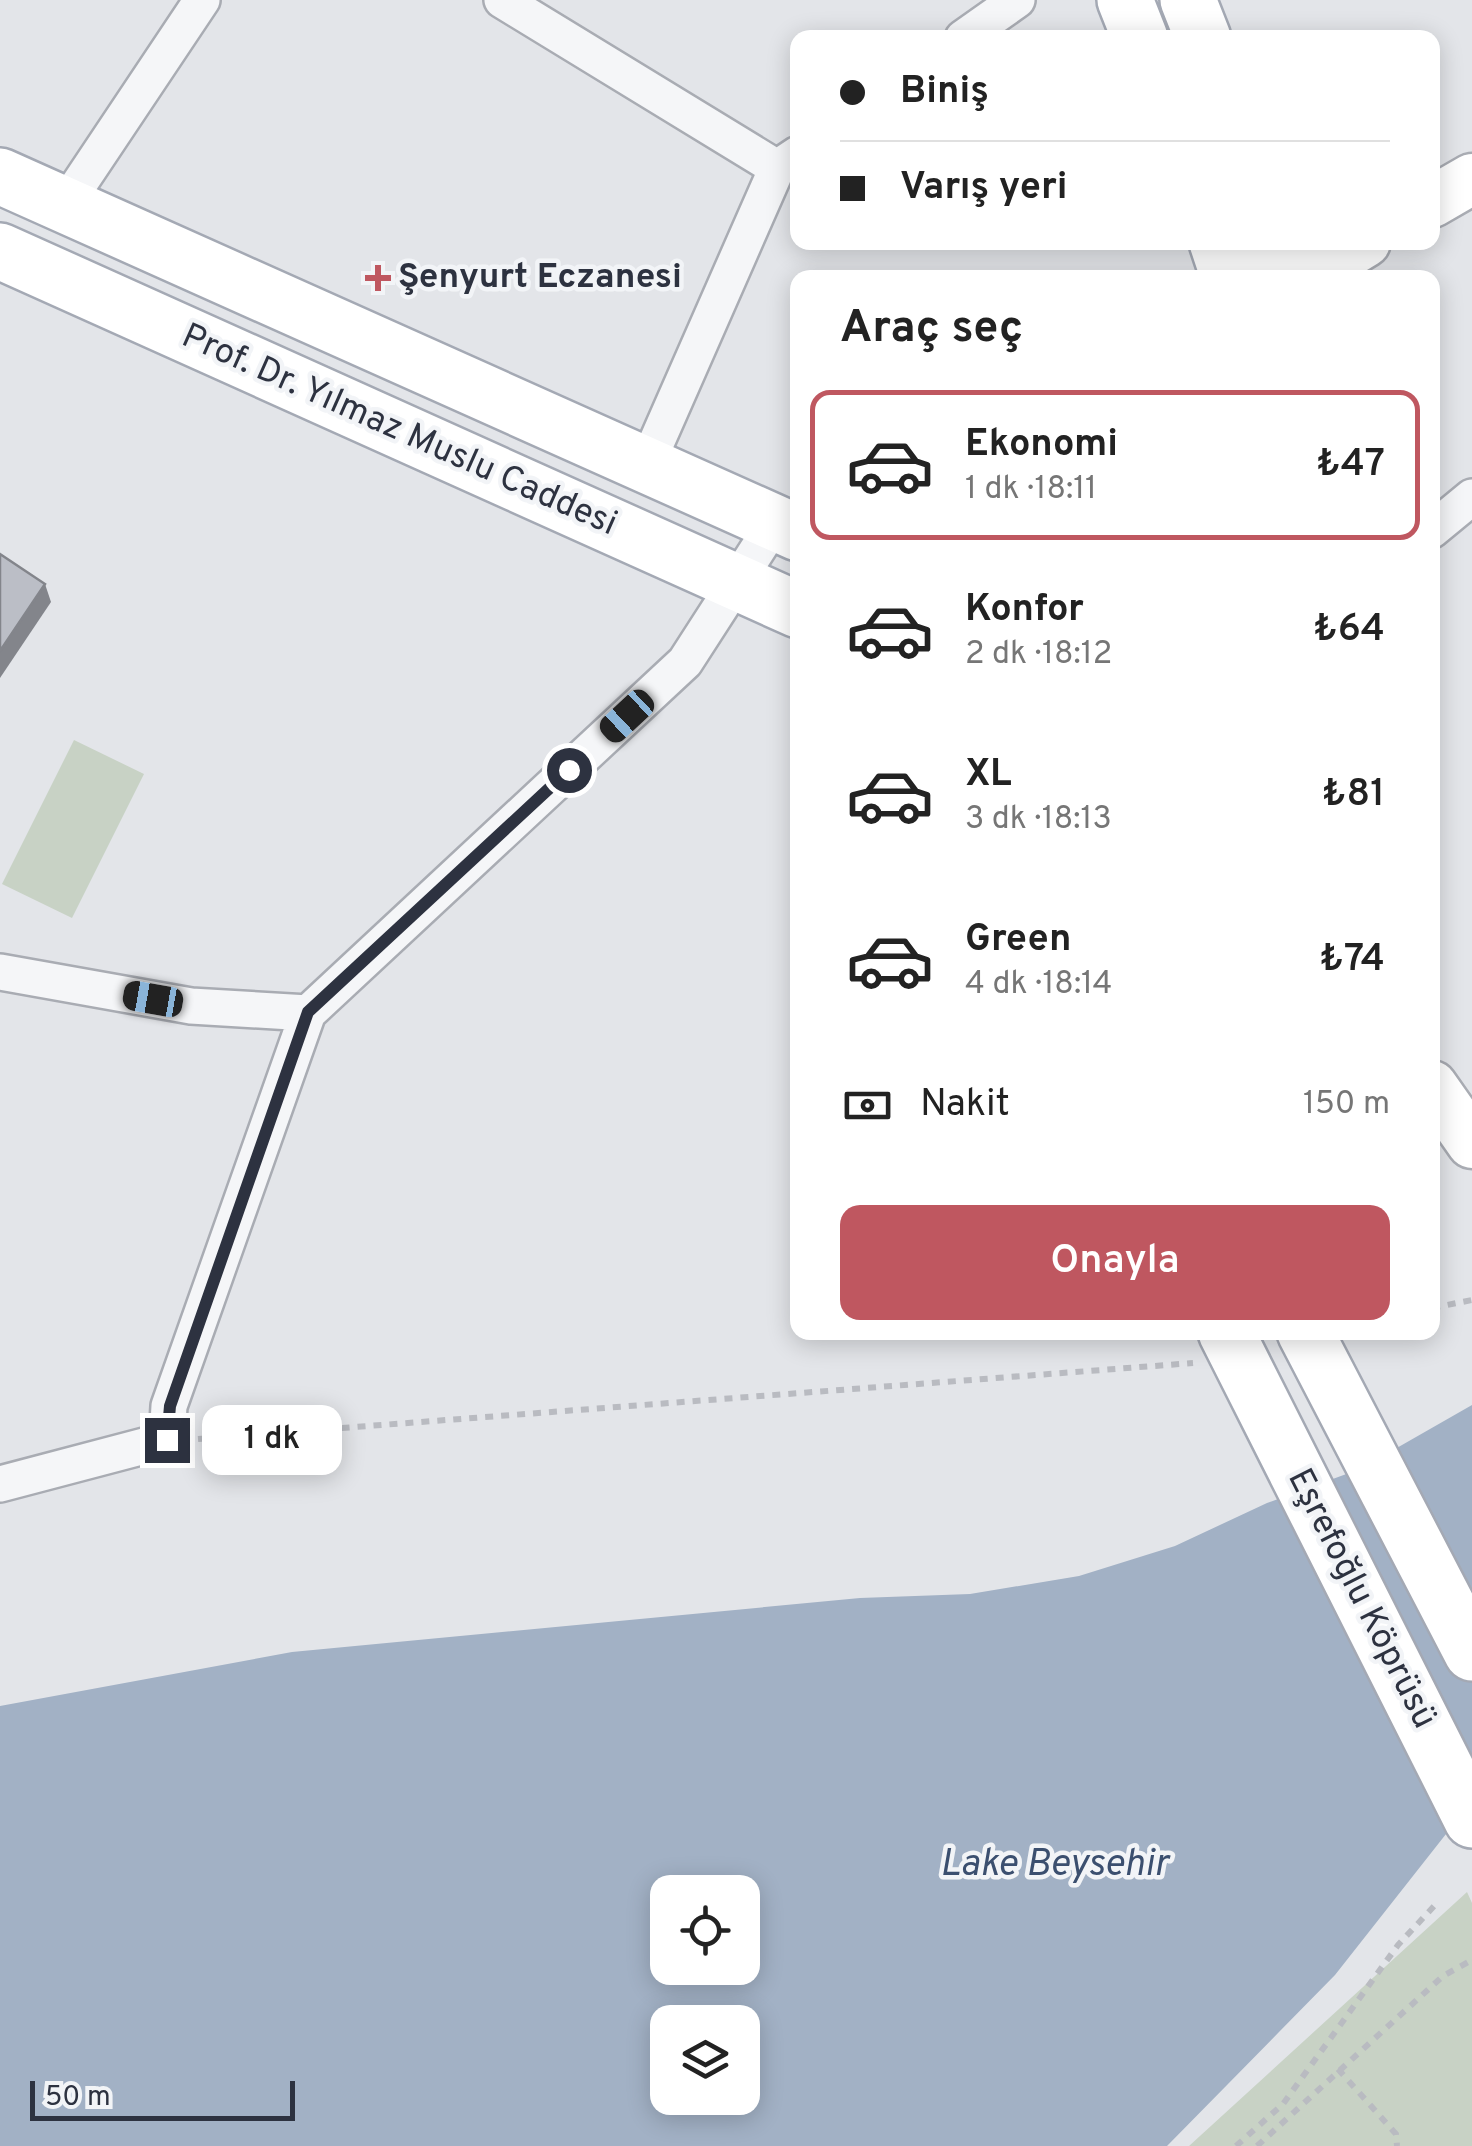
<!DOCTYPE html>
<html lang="tr">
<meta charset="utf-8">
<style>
:root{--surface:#fff;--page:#f2f2f2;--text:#222;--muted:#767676;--line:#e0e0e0;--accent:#bf5760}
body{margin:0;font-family:Overpass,sans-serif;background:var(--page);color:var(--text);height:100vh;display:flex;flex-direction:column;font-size:38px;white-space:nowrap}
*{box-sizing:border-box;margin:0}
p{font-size:32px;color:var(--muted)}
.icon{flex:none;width:55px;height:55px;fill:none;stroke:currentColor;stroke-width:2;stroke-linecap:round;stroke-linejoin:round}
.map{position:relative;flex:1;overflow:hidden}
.sheet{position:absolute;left:790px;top:270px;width:650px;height:1070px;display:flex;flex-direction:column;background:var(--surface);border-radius:20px;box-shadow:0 5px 25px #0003}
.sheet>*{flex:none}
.hud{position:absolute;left:790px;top:30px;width:650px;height:220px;border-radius:20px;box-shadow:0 5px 25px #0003;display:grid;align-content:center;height:220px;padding:0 50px;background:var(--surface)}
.controls{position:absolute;left:650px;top:1875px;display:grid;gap:20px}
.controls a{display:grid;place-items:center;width:110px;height:110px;border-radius:20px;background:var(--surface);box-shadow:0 5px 25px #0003;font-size:50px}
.scale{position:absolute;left:30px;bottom:25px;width:265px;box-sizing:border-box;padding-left:10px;border:5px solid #2d3240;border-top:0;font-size:28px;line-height:35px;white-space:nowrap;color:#2d3240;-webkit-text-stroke:8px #f2f4f7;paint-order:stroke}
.end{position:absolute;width:45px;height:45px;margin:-22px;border:12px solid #2d3240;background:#fff;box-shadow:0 0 0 5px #fff}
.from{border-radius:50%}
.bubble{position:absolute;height:70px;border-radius:20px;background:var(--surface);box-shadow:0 5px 25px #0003;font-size:32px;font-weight:600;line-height:70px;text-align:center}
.car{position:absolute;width:30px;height:60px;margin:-30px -15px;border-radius:12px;box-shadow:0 0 8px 2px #0007;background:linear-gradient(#222 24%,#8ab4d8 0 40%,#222 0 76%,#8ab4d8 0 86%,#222 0)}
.hud b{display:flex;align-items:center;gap:35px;height:95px;font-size:38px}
.hud b+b{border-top:2px solid var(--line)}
.hud i{width:25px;height:25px;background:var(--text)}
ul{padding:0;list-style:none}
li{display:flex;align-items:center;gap:30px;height:150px;margin:0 20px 15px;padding:0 30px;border:5px solid transparent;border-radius:20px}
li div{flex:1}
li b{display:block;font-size:38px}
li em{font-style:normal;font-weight:600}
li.selected{border-color:var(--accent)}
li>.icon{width:90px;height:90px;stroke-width:1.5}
h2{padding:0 50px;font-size:45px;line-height:120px}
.pay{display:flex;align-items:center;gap:25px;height:110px;padding:0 50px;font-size:38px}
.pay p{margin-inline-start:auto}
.primary-button{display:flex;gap:20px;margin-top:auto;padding:20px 50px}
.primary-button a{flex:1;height:115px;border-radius:20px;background:var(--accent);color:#fff;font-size:40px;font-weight:600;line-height:115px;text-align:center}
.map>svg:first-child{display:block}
.green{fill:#c8d2c5}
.water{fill:#a2b1c5;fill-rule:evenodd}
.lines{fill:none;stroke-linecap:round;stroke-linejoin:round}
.street-casing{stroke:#a9acb3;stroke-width:40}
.secondary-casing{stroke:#a9acb3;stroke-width:55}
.primary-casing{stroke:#a4a9b4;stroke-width:60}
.path{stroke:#b9bbc1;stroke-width:6;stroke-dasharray:8 8;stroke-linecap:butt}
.street{stroke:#f5f6f8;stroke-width:35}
.secondary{stroke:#fff;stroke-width:50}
.primary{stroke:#fff;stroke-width:55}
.shaded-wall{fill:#83858b}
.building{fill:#bbbec6;stroke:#83858b;stroke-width:2.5}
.route{stroke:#2d3240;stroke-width:12}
.poi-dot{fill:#bf5760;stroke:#f2f4f7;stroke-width:4}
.labels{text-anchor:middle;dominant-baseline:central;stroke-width:9;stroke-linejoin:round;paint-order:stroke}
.poi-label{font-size:35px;font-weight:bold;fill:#2d3240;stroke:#f2f4f7;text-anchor:start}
.street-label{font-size:35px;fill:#2d3240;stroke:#f2f4f7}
.water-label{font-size:38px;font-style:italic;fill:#3b4f6f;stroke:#f2f4f7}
</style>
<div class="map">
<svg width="1472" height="2146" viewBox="0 0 1472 2146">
<rect width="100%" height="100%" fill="#e3e5e9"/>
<path class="green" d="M74,740L144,774L72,918L2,884Z
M1467,1892L1472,1903V2146H1189Z"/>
<path class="water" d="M1472,1405V1801L1335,1975L1167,2146H0V1706L292,1652L860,1598L970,1594L1079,1576L1175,1546L1267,1503L1360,1469ZM668,1892H742V1968H668ZM668,2022H742V2098H668Z"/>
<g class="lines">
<g class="street-casing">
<path id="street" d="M502,0L777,168
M963,38L1017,0
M65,205L202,0
M646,466L777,168L798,154
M1432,530L1472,497
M0,972L191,1006L308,1013
M0,1484L167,1440L169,1406L308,1013L685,662L774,524"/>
</g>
<g class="secondary-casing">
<path id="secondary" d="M1432,202L1472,179
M1306,278L1365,242
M1432,1086L1472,1143"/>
</g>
<g class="primary-casing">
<path id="primary" d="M1125,0L1140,38
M1188,0L1203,38
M0,176L798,533
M1217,242L1229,278
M1273,242L1285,278
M0,251L798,610
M1226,1332L1472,1820
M1305,1332L1472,1653"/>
</g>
<path class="path" d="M1432,1308L1472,1300
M198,1439L1193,1363
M1338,2069L1396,2134L1397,2146
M1236,2146L1283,2104L1398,1945L1436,1904
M1257,2146L1443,1976L1472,1960"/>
<use href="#street" class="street"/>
<use href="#secondary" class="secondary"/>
<use href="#primary" class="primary"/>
</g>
<path class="shaded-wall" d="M45,584L51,602L0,678V651Z"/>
<path class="building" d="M0,554L45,584L0,651Z"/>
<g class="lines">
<path class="route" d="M167,1440L170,1406L308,1012L569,770"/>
</g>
<path class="poi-dot" d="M373 263h10v10h10v10h-10v10h-10v-10h-10v-10h10z"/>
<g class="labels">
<g class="poi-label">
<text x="398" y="278">Şenyurt Eczanesi</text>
</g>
<g class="street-label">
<text transform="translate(399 431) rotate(24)">Prof. Dr. Yılmaz Muslu Caddesi</text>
<text transform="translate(1361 1599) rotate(63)">Eşrefoğlu Köprüsü</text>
</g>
<g class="water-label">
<text x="1054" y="1865">Lake Beysehir</text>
</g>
</g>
</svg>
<div class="controls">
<a><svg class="icon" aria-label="locate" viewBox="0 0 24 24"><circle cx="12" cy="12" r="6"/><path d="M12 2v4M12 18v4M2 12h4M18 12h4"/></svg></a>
<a><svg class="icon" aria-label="layers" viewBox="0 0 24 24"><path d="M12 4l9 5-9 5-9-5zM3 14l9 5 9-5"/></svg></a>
</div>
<div class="scale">50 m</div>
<i class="end from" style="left:569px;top:770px"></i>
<i class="end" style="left:167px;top:1440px"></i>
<div class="bubble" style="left:202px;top:1405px;width:140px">1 dk</div>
<i class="car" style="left:627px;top:716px;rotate:227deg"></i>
<i class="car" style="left:153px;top:999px;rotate:280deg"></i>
<div class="hud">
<b><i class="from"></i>Biniş</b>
<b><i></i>Varış yeri</b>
</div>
<section class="sheet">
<h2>Araç seç</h2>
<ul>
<li class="selected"><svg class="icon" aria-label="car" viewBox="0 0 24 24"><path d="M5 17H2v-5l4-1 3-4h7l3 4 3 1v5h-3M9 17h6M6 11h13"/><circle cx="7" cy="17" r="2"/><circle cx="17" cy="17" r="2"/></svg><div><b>Ekonomi</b><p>1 dk · 18:11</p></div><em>₺47</em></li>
<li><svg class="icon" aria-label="car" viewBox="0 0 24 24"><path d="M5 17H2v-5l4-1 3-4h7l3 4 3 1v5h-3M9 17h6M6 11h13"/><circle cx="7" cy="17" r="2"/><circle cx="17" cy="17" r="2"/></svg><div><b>Konfor</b><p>2 dk · 18:12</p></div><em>₺64</em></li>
<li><svg class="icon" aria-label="car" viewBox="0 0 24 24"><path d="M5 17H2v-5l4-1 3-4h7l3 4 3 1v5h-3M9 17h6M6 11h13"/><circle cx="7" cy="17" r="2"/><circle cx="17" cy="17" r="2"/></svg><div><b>XL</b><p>3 dk · 18:13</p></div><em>₺81</em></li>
<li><svg class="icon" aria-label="car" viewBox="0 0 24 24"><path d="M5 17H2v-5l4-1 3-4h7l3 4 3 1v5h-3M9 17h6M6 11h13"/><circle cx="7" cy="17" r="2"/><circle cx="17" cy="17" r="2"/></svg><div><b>Green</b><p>4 dk · 18:14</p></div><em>₺74</em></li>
</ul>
<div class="pay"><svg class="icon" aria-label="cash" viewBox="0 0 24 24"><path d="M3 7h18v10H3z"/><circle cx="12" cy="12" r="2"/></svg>Nakit<p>150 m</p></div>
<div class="primary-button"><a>Onayla</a></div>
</section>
</div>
